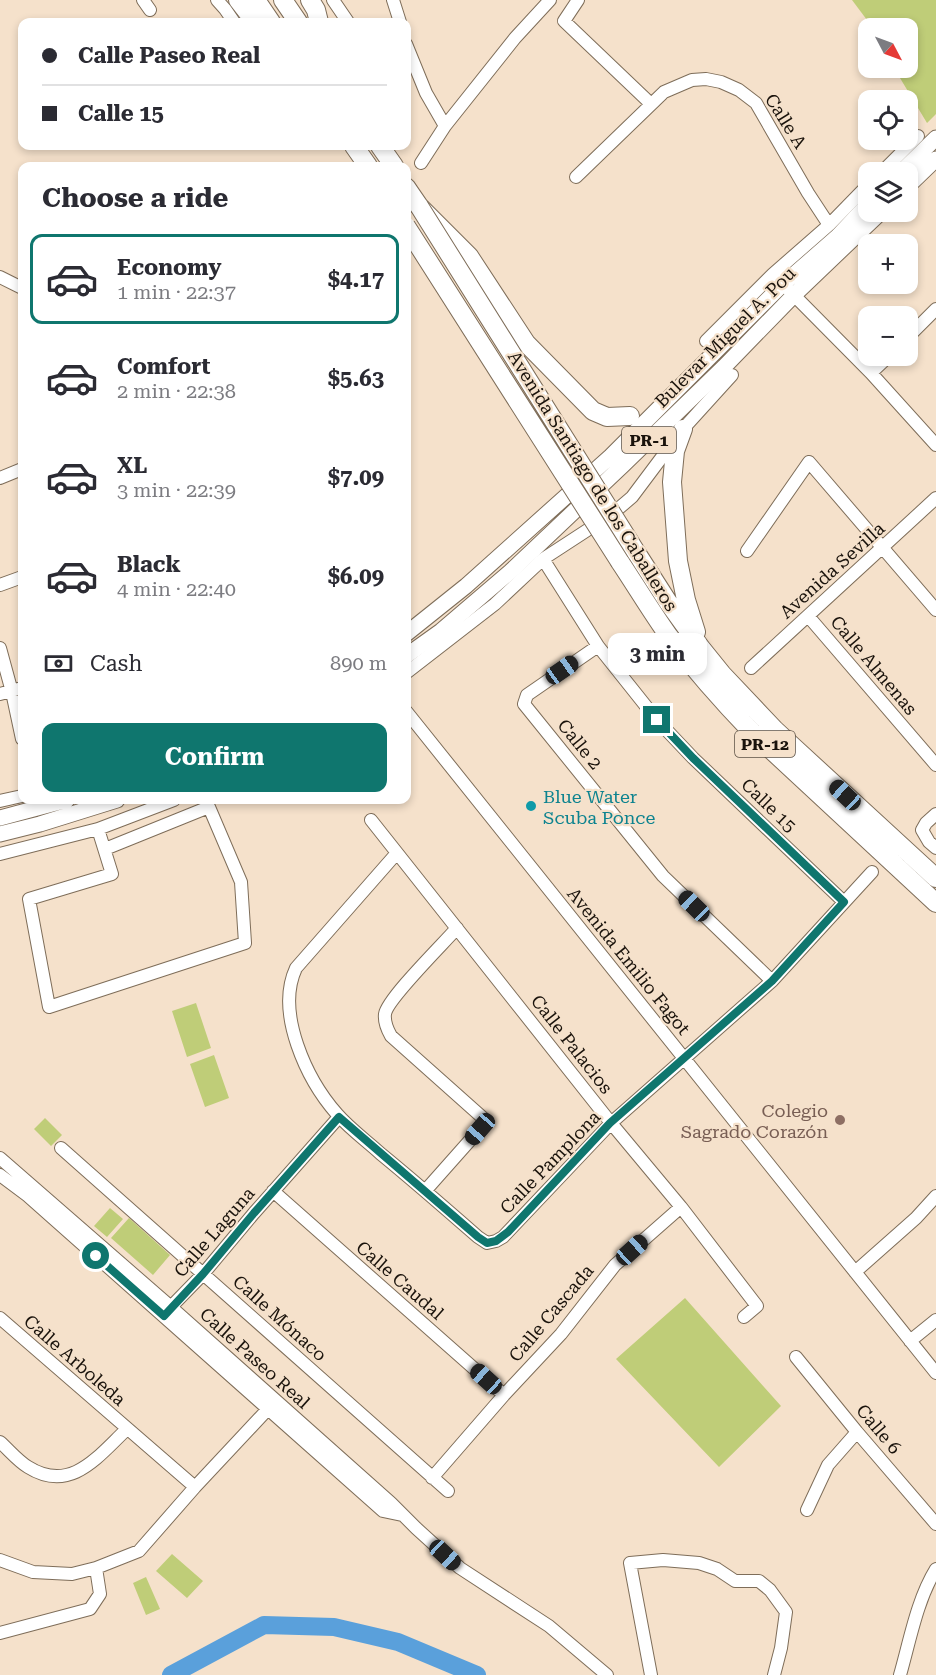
<!DOCTYPE html>
<meta charset="utf-8">
<style>
:root{--surface:#fff;--page:#f7f7f7;--text:#2b2b33;--muted:#7c7c81;--line:#e1e1e2;--accent:#0f766e}
body{margin:0;font-family:"Roboto Serif",serif;background:var(--page);color:var(--text);height:100vh;display:flex;flex-direction:column;font-size:22px;white-space:nowrap}
*{box-sizing:border-box;margin:0}
p{font-size:20px;color:var(--muted)}
.icon{flex:none;width:33px;height:33px;fill:none;stroke:currentColor;stroke-width:2;stroke-linecap:round;stroke-linejoin:round}
.map{position:relative;flex:1;overflow:hidden}
.drawer{position:absolute;left:18px;top:162px;width:393px;height:642px;display:flex;flex-direction:column;background:var(--surface);border-radius:12px;box-shadow:0 3px 9px #0003}
.drawer>*{flex:none}
.top-card{position:absolute;left:18px;top:18px;width:393px;height:132px;border-radius:12px;box-shadow:0 3px 9px #0003;display:grid;align-content:center;height:132px;padding:0 24px;background:var(--surface)}
.needle{width:39px;rotate:131deg}
.buttons{position:absolute;left:858px;top:18px;display:grid;gap:12px}
.buttons a{display:grid;place-items:center;width:60px;height:60px;border-radius:12px;background:var(--surface);box-shadow:0 3px 9px #0003;font-size:30px}
.end{position:absolute;width:27px;height:27px;margin:-14px;border:8px solid #0f766e;background:#fff;box-shadow:0 0 0 3px #fff}
.from{border-radius:50%}
.bubble{position:absolute;height:42px;border-radius:12px;background:var(--surface);box-shadow:0 3px 9px #0003;font-size:20px;font-weight:700;line-height:42px;text-align:center}
.car{position:absolute;width:18px;height:36px;margin:-18px -9px;border-radius:8px;box-shadow:0 0 4px 2px #0007;background:linear-gradient(#222 24%,#8ab4d8 0 40%,#222 0 76%,#8ab4d8 0 86%,#222 0)}
.top-card b{display:flex;align-items:center;gap:21px;height:57px;font-size:22px}
.top-card b+b{border-top:2px solid var(--line)}
.top-card i{width:15px;height:15px;background:var(--text)}
ul{padding:0;list-style:none}
li{display:flex;align-items:center;gap:18px;height:90px;margin:0 12px 9px;padding:0 12px;border:3px solid transparent;border-radius:12px}
li div{flex:1}
li b{display:block;font-size:22px}
li em{font-style:normal;font-weight:700}
li.selected{border-color:var(--accent)}
li>.icon{width:54px;height:54px;stroke-width:1.5}
h2{padding:0 24px;font-size:27px;line-height:72px}
.pay{display:flex;align-items:center;gap:15px;height:66px;padding:0 24px;font-size:22px}
.pay p{margin-inline-start:auto}
.cta{display:flex;gap:12px;margin-top:auto;padding:12px 24px}
.cta a{flex:1;height:69px;border-radius:12px;background:var(--accent);color:#fff;font-size:24px;font-weight:700;line-height:69px;text-align:center}
.map>svg:first-child{display:block}
.green{fill:#bfcd78}
.lines{fill:none;stroke-linecap:round;stroke-linejoin:round}
.river{stroke:#5aa0db;stroke-width:18}
.minor-casing{stroke:#7e6d59;stroke-width:14}
.major-casing{stroke:#7e6d59;stroke-width:17}
.highway-casing{stroke:#7e6d59;stroke-width:20}
.minor{stroke:#fff;stroke-width:12}
.major{stroke:#fff;stroke-width:15}
.highway{stroke:#fff;stroke-width:18}
.highway-bridge-casing{stroke:#7e6d59;stroke-width:20;stroke-linecap:butt}
.highway-bridge{stroke:#fff;stroke-width:18}
.route{stroke:#0f766e;stroke-width:8}
.culture-dot{fill:#0f9aa8;stroke:#f5e1cb;stroke-width:2}
.education-dot{fill:#8d6e63;stroke:#f5e1cb;stroke-width:2}
.labels{text-anchor:middle;dominant-baseline:central;stroke-width:4.5;stroke-linejoin:round;paint-order:stroke}
.shield{fill:#f5e1cb;stroke:#5c5145;stroke-width:1.5}
.shield-label{font-size:16px;font-weight:bold;fill:#1a130c}
.street-label{font-size:18px;fill:#1a130c;stroke:#f5e1cb}
.culture-label{font-size:18px;fill:#0d838f;stroke:#f5e1cb;text-anchor:start}
.education-label{font-size:18px;fill:#785e54;stroke:#f5e1cb;text-anchor:end}
</style>
<div class="map">
<svg width="936" height="1675" viewBox="0 0 936 1675">
<rect width="100%" height="100%" fill="#f5e1cb"/>
<path class="green" d="M852,0H936V114L927,123L894,68H908V28H873Z
M196,1003L211,1048L187,1057L172,1011Z
M214,1055L229,1098L205,1107L190,1064Z
M45,1118L62,1135L51,1146L34,1129Z
M110,1208L123,1219L107,1237L94,1226Z
M129,1218L170,1255L153,1275L111,1238Z
M685,1298L781,1406L719,1467L616,1359Z
M172,1554L203,1581L187,1598L156,1571Z
M146,1577L160,1609L146,1615L133,1583Z"/>
<g class="lines">
<path class="river" d="M171,1675L264,1625L334,1627L398,1642L477,1675"/>
<g class="minor-casing">
<path id="minor" d="M143,0L150,10
M217,0L225,9L234,22
M333,0L348,22
M393,0L400,22
M578,0L564,21L651,104
M406,44L426,93L445,126
M421,163L445,126L515,38L550,0
M882,172L918,136
M576,177L664,92L692,80L706,79L721,82L739,90L756,103L808,193L829,225
M773,274L871,373L936,445
M0,277L22,288
M908,337L936,309
M706,341L773,274L829,225L868,185
M871,373L889,356
M0,478L22,469
M747,551L809,462L936,610
M543,559L598,646L657,720L693,758L844,902
M0,585L22,577
M808,616L936,765
M598,646L527,695L524,704L663,876L772,981
M0,648L12,692L22,739
M751,668L936,498
M406,673L495,604L543,559L612,514L632,497L683,429L732,375
M0,694L22,688
M406,711L936,1373
M0,801L22,796
M936,814L926,823L922,830L929,842L936,848
M371,820L611,1123L681,1207L757,1306L744,1317
M98,829L112,874L29,899L49,1007L245,943L241,882L209,807L105,849
M0,854L98,829L174,800
M396,854L296,968C275,1013 307,1080 337,1114C350,1129 367,1141 381,1154C414,1181 446,1209 478,1237L487,1243L496,1241L503,1237L611,1123L772,981L872,872
M61,1148L448,1491
M0,1158L171,1307L391,1503L416,1528L460,1568L549,1626L607,1675
M0,1175L28,1196L383,1511L402,1515
M273,1191L504,1395
M425,1191L480,1129L483,1124V1118L391,1036C387,1029 384,1022 385,1014C387,999 444,943 457,928
M855,1272L916,1218L936,1196
M167,1311L203,1274L254,1213L339,1117
M0,1318L195,1487
M910,1341L936,1320
M796,1357L857,1432L936,1524
M0,1442C9,1450 18,1461 28,1467C71,1494 98,1456 127,1429
M432,1478L504,1395L561,1334L615,1265L681,1207
M807,1510L828,1465L857,1432
M0,1560L33,1572L72,1574L96,1568L139,1551L195,1487L268,1409
M0,1633L90,1609L100,1594L96,1568
M651,1675L630,1563L663,1560L699,1563L717,1569L735,1581H759L770,1590L786,1612L781,1648L774,1675
M900,1675C910,1640 917,1600 936,1569"/>
</g>
<g class="major-casing">
<path id="major" d="M901,172L936,138
M908,186L936,159
M406,634L466,586L611,456L783,284L838,236L868,204
M406,656L441,631L510,572L623,465L724,367L794,295L881,212
M0,818L67,800
M0,834L40,824L117,800"/>
</g>
<g class="highway-casing">
<path id="highway" d="M238,0L255,22
M256,0L271,22
M283,0L298,22
M310,0L316,10L319,22
M354,146L368,166
M380,146L394,166
M406,187L419,206L469,256L526,343L593,411L607,417L630,416
M683,429L675,451L672,482L678,561L686,600L696,632
M636,552L668,602L701,648L722,674L775,730L936,878
M620,562C636,586 651,611 668,635C694,669 722,701 752,732L936,903"/>
</g>
<use href="#minor" class="minor"/>
<use href="#major" class="major"/>
<use href="#highway" class="highway"/>
<g class="highway-bridge-casing">
<path id="highway-bridge" d="M419,206L636,552
M406,226L620,562"/>
</g>
<use href="#highway-bridge" class="highway-bridge"/>
</g>
<g class="lines">
<path class="route" d="M96,1256L164,1316L203,1274L254,1213L339,1117L478,1237L487,1243L496,1241L508,1232L610,1123L772,981L844,902L693,758L657,720"/>
</g>
<circle class="culture-dot" cx="531" cy="806" r="6"/>
<circle class="education-dot" cx="840" cy="1120" r="6"/>
<g class="labels">
<g class="shield">
<rect x="622" y="427" width="54" height="26" rx="4.5"/>
<rect x="735" y="731" width="60" height="26" rx="4.5"/>
</g>
<g class="shield-label">
<text x="649" y="440">PR-1</text>
<text x="765" y="744">PR-12</text>
</g>
<g class="street-label">
<text transform="translate(786 121) rotate(58)">Calle A</text>
<text transform="translate(725 337) rotate(-45)">Bulevar Miguel A. Pou</text>
<text transform="translate(593 481) rotate(58)">Avenida Santiago de los Caballeros</text>
<text transform="translate(832 570) rotate(-42)">Avenida Sevilla</text>
<text transform="translate(874 665) rotate(50)">Calle Almenas</text>
<text transform="translate(580 744) rotate(51)">Calle 2</text>
<text transform="translate(769 805) rotate(44)">Calle 15</text>
<text transform="translate(629 961) rotate(51)">Avenida Emilio Fagot</text>
<text transform="translate(572 1044) rotate(52)">Calle Palacios</text>
<text transform="translate(550 1162) rotate(-46)">Calle Pamplona</text>
<text transform="translate(214 1232) rotate(-49)">Calle Laguna</text>
<text transform="translate(400 1280) rotate(41)">Calle Caudal</text>
<text transform="translate(551 1313) rotate(-50)">Calle Cascada</text>
<text transform="translate(280 1318) rotate(42)">Calle Mónaco</text>
<text transform="translate(255 1358) rotate(42)">Calle Paseo Real</text>
<text transform="translate(75 1360) rotate(41)">Calle Arboleda</text>
<text transform="translate(879 1429) rotate(50)">Calle 6</text>
</g>
<g class="culture-label">
<text x="543" y="796">Blue Water<tspan x="543" dy="21">Scuba Ponce</tspan></text>
</g>
<g class="education-label">
<text x="828" y="1110">Colegio<tspan x="828" dy="21">Sagrado Corazón</tspan></text>
</g>
</g>
</svg>
<div class="buttons">
<a><svg class="needle" viewBox="-14 -14 28 28"><path d="M0-13l5 13h-10z" fill="#e53935"/><path d="M0 13l5-13h-10z" fill="#7c7c81"/></svg></a>
<a><svg class="icon" aria-label="locate" viewBox="0 0 24 24"><circle cx="12" cy="12" r="6"/><path d="M12 2v4M12 18v4M2 12h4M18 12h4"/></svg></a>
<a><svg class="icon" aria-label="layers" viewBox="0 0 24 24"><path d="M12 4l9 5-9 5-9-5zM3 14l9 5 9-5"/></svg></a>
<a>+</a>
<a>−</a>
</div>
<i class="end from" style="left:96px;top:1256px"></i>
<i class="end" style="left:657px;top:720px"></i>
<div class="bubble" style="left:608px;top:633px;width:99px">3 min</div>
<i class="car" style="left:562px;top:670px;rotate:55deg"></i>
<i class="car" style="left:845px;top:795px;rotate:313deg"></i>
<i class="car" style="left:694px;top:906px;rotate:314deg"></i>
<i class="car" style="left:480px;top:1129px;rotate:221deg"></i>
<i class="car" style="left:632px;top:1250px;rotate:48deg"></i>
<i class="car" style="left:486px;top:1379px;rotate:312deg"></i>
<i class="car" style="left:445px;top:1555px;rotate:133deg"></i>
<div class="top-card">
<b><i class="from"></i>Calle Paseo Real</b>
<b><i></i>Calle 15</b>
</div>
<section class="drawer">
<h2>Choose a ride</h2>
<ul>
<li class="selected"><svg class="icon" aria-label="car" viewBox="0 0 24 24"><path d="M5 17H2v-5l4-1 3-4h7l3 4 3 1v5h-3M9 17h6M6 11h13"/><circle cx="7" cy="17" r="2"/><circle cx="17" cy="17" r="2"/></svg><div><b>Economy</b><p>1 min · 22:37</p></div><em>$4.17</em></li>
<li><svg class="icon" aria-label="car" viewBox="0 0 24 24"><path d="M5 17H2v-5l4-1 3-4h7l3 4 3 1v5h-3M9 17h6M6 11h13"/><circle cx="7" cy="17" r="2"/><circle cx="17" cy="17" r="2"/></svg><div><b>Comfort</b><p>2 min · 22:38</p></div><em>$5.63</em></li>
<li><svg class="icon" aria-label="car" viewBox="0 0 24 24"><path d="M5 17H2v-5l4-1 3-4h7l3 4 3 1v5h-3M9 17h6M6 11h13"/><circle cx="7" cy="17" r="2"/><circle cx="17" cy="17" r="2"/></svg><div><b>XL</b><p>3 min · 22:39</p></div><em>$7.09</em></li>
<li><svg class="icon" aria-label="car" viewBox="0 0 24 24"><path d="M5 17H2v-5l4-1 3-4h7l3 4 3 1v5h-3M9 17h6M6 11h13"/><circle cx="7" cy="17" r="2"/><circle cx="17" cy="17" r="2"/></svg><div><b>Black</b><p>4 min · 22:40</p></div><em>$6.09</em></li>
</ul>
<div class="pay"><svg class="icon" aria-label="cash" viewBox="0 0 24 24"><path d="M3 7h18v10H3z"/><circle cx="12" cy="12" r="2"/></svg>Cash<p>890 m</p></div>
<div class="cta"><a>Confirm</a></div>
</section>
</div>
